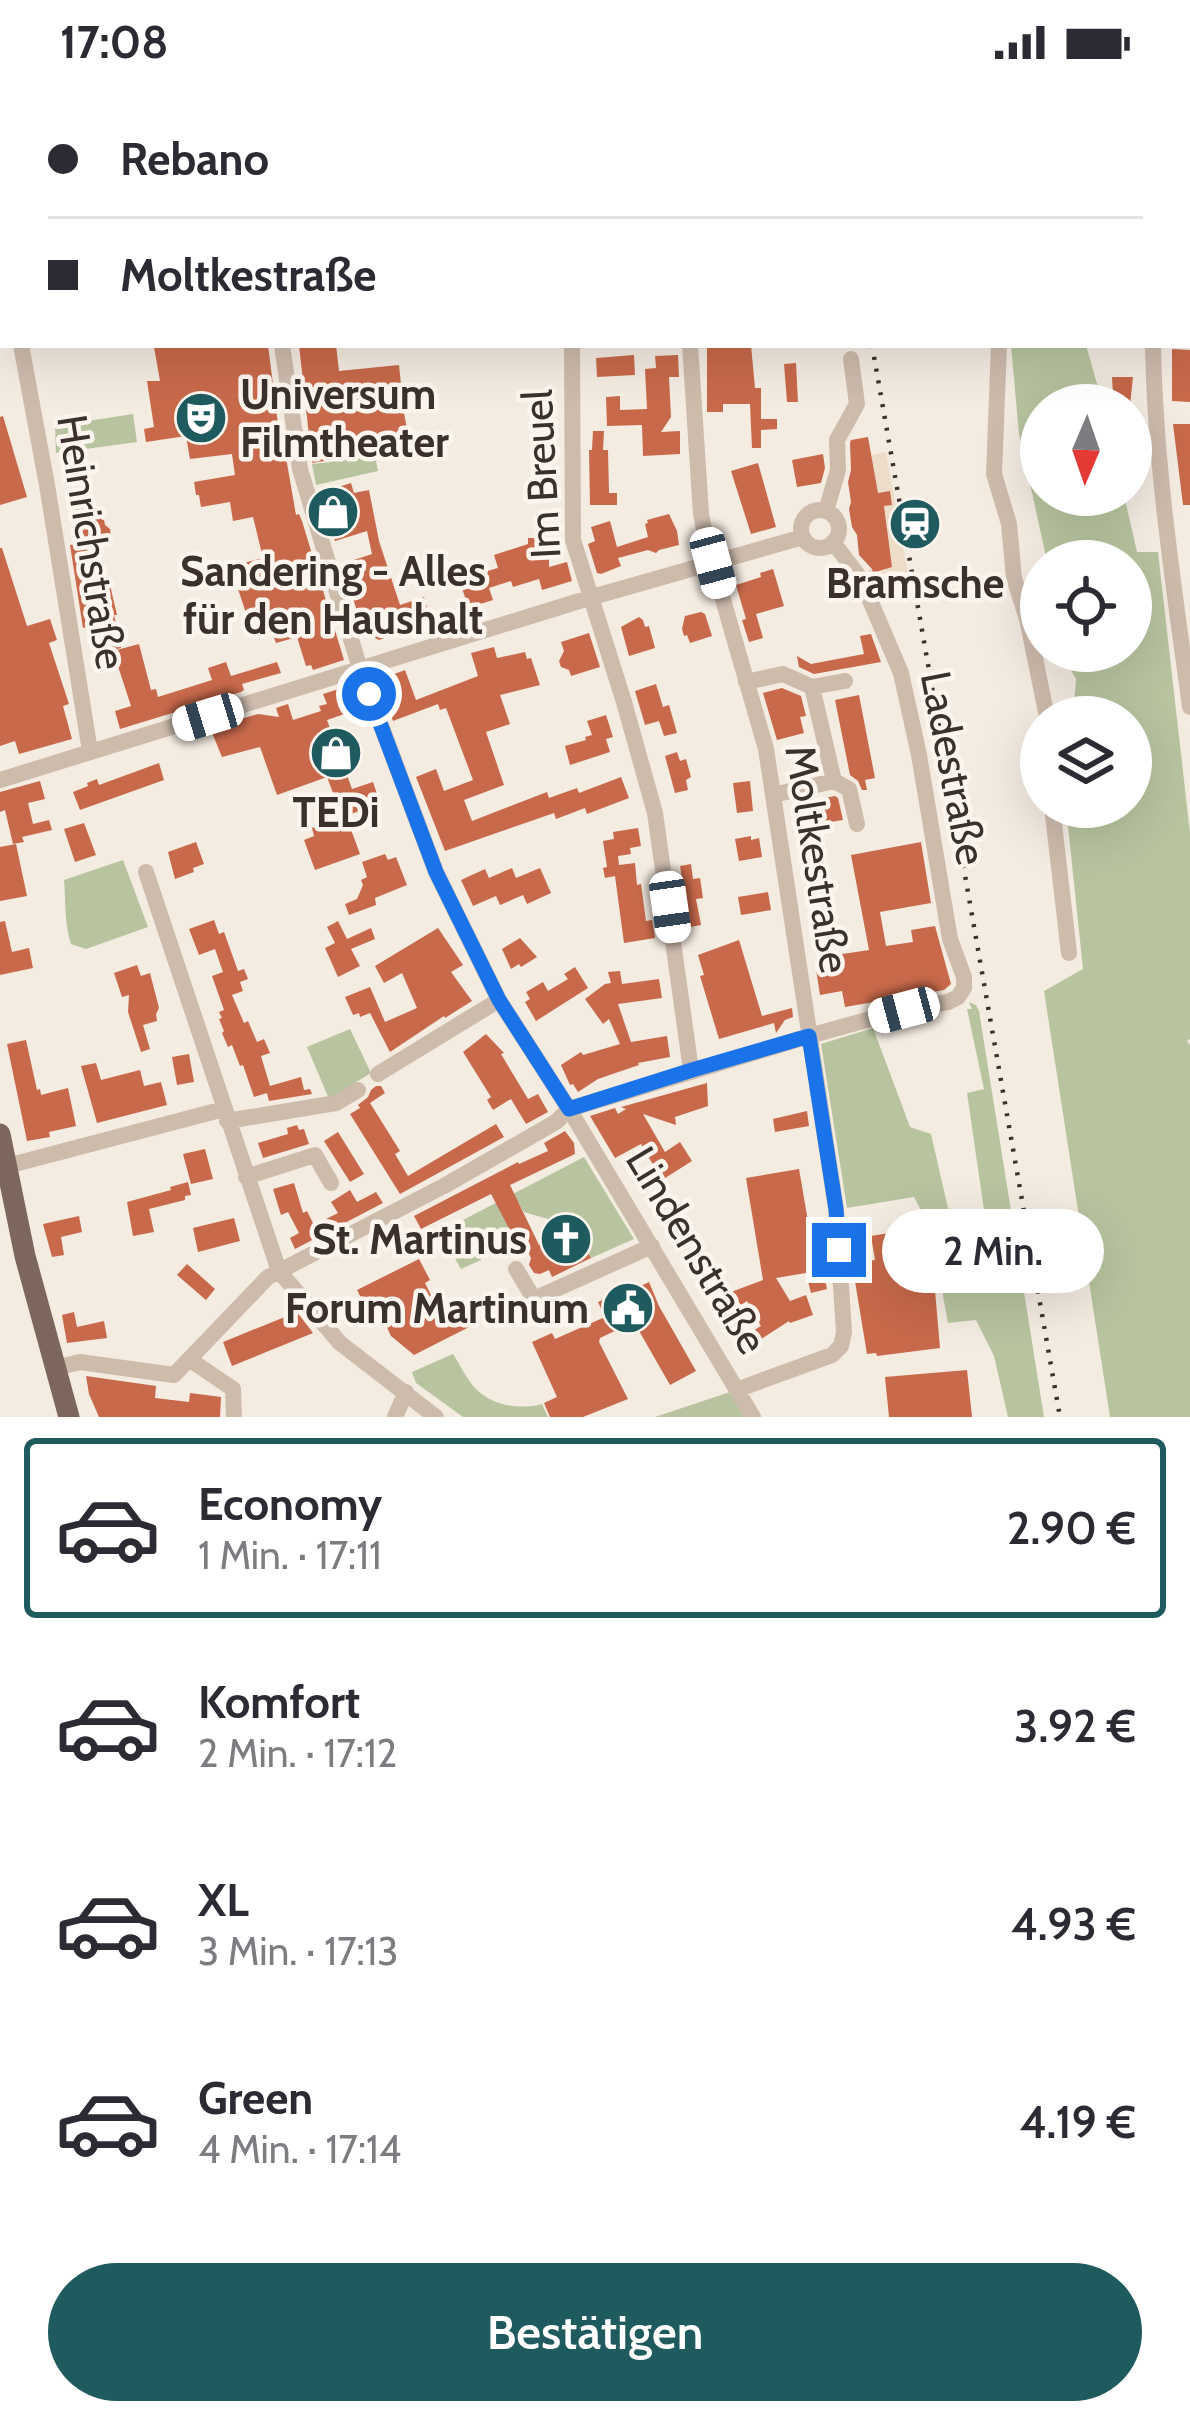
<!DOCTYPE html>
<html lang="de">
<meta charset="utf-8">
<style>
:root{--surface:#fff;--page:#f2f2f3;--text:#2b2b33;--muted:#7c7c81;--line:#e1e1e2;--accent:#1f5a5e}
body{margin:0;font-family:Cabin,sans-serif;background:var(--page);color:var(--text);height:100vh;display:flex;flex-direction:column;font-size:45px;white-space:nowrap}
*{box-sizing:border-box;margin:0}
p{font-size:39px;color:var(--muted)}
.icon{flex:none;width:66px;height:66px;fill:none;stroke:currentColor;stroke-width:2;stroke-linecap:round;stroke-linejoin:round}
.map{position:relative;height:1333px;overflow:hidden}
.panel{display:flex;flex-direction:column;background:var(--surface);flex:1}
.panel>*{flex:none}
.guide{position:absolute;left:0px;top:0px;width:1191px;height:264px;box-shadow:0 12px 48px #0002;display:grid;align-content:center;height:264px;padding:0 48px;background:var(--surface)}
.needle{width:78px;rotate:182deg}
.buttons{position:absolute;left:1020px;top:300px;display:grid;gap:24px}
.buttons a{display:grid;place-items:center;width:132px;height:132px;border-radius:50%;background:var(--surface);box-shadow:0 12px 48px #0002;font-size:60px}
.end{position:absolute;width:54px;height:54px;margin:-27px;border:15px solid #1a73e8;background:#fff;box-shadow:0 0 0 6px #fff}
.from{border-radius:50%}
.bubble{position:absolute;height:84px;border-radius:42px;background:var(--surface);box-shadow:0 12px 48px #0002;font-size:39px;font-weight:600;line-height:84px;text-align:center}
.car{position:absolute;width:36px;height:72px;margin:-36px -18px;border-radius:15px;box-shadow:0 0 9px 3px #0007;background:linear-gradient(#fff 24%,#345 0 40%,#fff 0 76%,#345 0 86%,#fff 0)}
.guide b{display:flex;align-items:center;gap:42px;height:114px;font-size:45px}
.guide b+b{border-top:3px solid var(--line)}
.guide i{width:30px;height:30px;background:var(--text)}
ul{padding:21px 0 0;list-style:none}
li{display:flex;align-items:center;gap:36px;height:180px;margin:0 24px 18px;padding:0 24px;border:6px solid transparent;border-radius:12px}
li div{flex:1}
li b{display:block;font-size:45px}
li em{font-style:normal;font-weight:600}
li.on{border-color:var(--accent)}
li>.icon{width:108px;height:108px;stroke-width:1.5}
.action{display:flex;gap:24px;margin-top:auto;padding:24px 48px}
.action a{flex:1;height:138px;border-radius:72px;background:var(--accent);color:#fff;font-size:48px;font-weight:600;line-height:138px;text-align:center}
.status{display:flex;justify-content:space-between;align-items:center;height:84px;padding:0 60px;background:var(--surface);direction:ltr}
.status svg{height:33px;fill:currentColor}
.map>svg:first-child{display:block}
.green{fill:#b8c4a0}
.plaza{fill:#ecdcc8}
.building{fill:#c8694b}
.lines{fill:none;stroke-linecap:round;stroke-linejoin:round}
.minor{stroke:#cdbbac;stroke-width:16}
.major{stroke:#7d675c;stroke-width:21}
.rail{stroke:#3b302b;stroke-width:4.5;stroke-dasharray:3 9;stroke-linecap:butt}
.route{stroke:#1a73e8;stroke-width:15}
.labels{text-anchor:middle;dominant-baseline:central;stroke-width:9;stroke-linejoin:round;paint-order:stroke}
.poi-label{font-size:42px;font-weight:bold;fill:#3b302b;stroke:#fbf5ee}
.street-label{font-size:42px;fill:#3b302b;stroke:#fbf5ee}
</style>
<div class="status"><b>17:08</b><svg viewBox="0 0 49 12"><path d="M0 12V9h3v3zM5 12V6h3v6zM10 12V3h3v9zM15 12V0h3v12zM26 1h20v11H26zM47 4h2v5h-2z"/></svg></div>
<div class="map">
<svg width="1190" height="1333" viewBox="0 0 1190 1333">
<rect width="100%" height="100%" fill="#f4ebe1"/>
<path class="green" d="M1011,261H1086L1103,321H1041V411H1124L1137,468H1158L1190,749V955L1187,957L1190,961V1333H1110L1044,907L1083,885L1066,723H1131V633H1073L1076,595L1060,567H1131V477H1047L1019,350Z
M133,330L137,358L56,369L55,342Z
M359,367L361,374L375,371L378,387L316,401L312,380L332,378L331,371Z
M123,776L148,843L86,865L71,860C64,838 66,819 64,796Z
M969,918L976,921L979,927L1044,1333H1008L994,1272L976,1236L948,1239L931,1146L914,1113L847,1124L821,960L873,944L910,1043L931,1050L953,1146L986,1140L967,1009L984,1005L967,925H972Z
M350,945L371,989L329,1015L307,963Z
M584,1073L634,1155L591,1174L575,1143L524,1128L518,1118L500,1127L515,1156L480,1171L481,1176L461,1185L440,1148Z
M453,1270C460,1281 467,1296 476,1305C493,1322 520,1326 542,1320L548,1333H463L416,1299L412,1288Z
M739,1305L753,1333H655Z"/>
<path class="plaza" d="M886,368L908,490L872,497L868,486L872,485L874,489L886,487V484L892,482L884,445L888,444L884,422L892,420L890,408L878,409L871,371Z"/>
<path class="building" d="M162,261H268L278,340L280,339L296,431L299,430L302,437L344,576L313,586L311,581L306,582L297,553L276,559L265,529L248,535L237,502L220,506L215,486L263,474L253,433L233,437L230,418L201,423L199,411H196L194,398L235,391L232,370L190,375L186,352L146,358L144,345L154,343L147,297H160L154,263Z
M299,261H336L339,287L399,281L404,329L411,366L375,371L374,367L361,369L360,362L329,367L331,376L312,379Z
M707,261H751L755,304H761V335H777V345L761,346V364H752L750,320H723V328H707Z
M1172,265L1190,266V318L1172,317Z
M634,271L635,291L597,293L596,274Z
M678,271L679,293H669L671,333L661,348L680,347V370L643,372L642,341L607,342L606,313L620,312V326L647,325L645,285L656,284L655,272Z
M796,279L798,318H787L784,280Z
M1112,293H1133L1130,321H1117V310L1113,311Z
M3,332L27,413L0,421V333Z
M1173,340H1190V421H1183Z
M593,347H604L603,366H608L609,409H617V421H590L589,366H592Z
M868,353L878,409L890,407L892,421L884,422L892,483L873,489L872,485L859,471L857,451L852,443L849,425L851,418L848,398L851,386L850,359L851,356Z
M823,370L825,384L821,399L797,403L792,376Z
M758,379L776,443L751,450L731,387Z
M351,399L354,409L369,406L379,457L400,521L424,513L431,538L379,556L368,550L361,529L358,530L342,480L372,470L367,447L335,457L320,409Z
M86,405L87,415L92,414L93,424L100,428L102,436H104L105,441L110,445L111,455L78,460L74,425L70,426L68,407Z
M669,430L677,447L679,461L659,466L656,469L648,466L618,474L621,482L601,490L597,489L588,460L595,457L591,443L610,437L617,463L648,453L645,440L648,439L647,436Z
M528,454H549V483L567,478L572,497L542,506L539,495L513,503L511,497L489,504L493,516L458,527L465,513L459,495L498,484L494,471L528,460Z
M86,459L94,500L109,497L117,531H114L121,564L113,566L104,538L83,544L70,461Z
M0,464H2L27,542L50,535L57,556L49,559L69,620L63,622L72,655L19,670L15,657L0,662Z
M773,485L784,522L756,530L763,554L749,558L742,536L746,535L736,501L761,493L760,489Z
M701,528L705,530L712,552L690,559L687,551L684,552L682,545L685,532Z
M639,533L643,536L645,543L649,542L655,564L629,572L621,543Z
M589,549L600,583L571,592L569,586L561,583L559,577L564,567L561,558Z
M871,550L881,578L814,590L799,583L797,572L811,580L864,570L860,552Z
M139,560L151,606L156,605L158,613L212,596L208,584L226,578L231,592L277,578L281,589L242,600L244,606L241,608L120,645L115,627L131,622L113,567Z
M494,563L497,574L525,568L527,575L531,574L540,601L500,611L510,640L486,648L504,701L464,716L472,737L547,708L549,714L577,704L579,709L621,693L629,714L587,730L585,724L556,735L554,729L445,767L416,693L436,685L444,707L473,696L446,624L440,626L438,620L393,637L380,600L381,595L405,586L416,616L478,592L471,569Z
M656,600L663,623L669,621L677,649L664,652L659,637L645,641L635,607Z
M352,601L359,621L356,626L327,636L352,705L373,698L380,719L346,732L360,770L315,786L304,756L314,752L312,744L336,736L333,727L339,725L327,693L277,711L260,663L222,673L210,644L258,630L279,633L276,624L288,620L293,636L321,627L319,622L327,620L323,610Z
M782,604L801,612L806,632L800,633L804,649L777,656L763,609Z
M859,611L875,694L865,696L867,706H862L858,697L850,691L835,616Z
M606,631L613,653L606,655L610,668L570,681L565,662L586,656L585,653L592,651L587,637Z
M677,668L680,677L686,675L691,693L686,696L688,706L675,709L665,672Z
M159,679L164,696L80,726L73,708L88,702L87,699L97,695L99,701Z
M40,697L45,715L28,719L33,740L49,736L52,746L22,753L24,758L13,760L5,726L0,728V708Z
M750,697L753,727L737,729L733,699Z
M835,712L838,714L843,736L812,741L809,717Z
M84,739L96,771L75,778L64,745Z
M638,744L641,762L630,764L631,770L618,772L619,781L635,779L637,801L641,800L646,837L652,836L655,854L624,859L615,792L605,794L603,784L607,783L603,757L614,755L613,748Z
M751,752V756L759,754L762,773L739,777L735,755Z
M196,758L204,780L193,784L194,788L175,795L168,768Z
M921,758L931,819L880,828L886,862L913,858L911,846L935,842L951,900L944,906L845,923L842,907L820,911L816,885L837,881L836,871L869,866L851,771Z
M16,760L27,812L0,817V763Z
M821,762L832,817L812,820L809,802H806L801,765Z
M385,770L388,776L396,773L407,801L375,814L376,821L349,831L345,820L357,815L363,801L361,796L367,793L362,778Z
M691,780L693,795L700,794L703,814L696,815L701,841L690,843L680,782Z
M512,784L516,794L540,784L551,809L527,820L523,811L500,821L496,812L473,822L461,796L485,785L489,794Z
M768,808L771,826L741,831L738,813Z
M214,836L219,850L224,848L238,887L244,885L248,895L240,898L243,907L232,911L244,939L248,937L257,958L264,955L270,969L261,972L270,1002L301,993L304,1006L310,1005L312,1010L269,1017L267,1009L254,1013L243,981L240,982L232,961L228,963L222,949L224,947L219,935L222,934L219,928L224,926L212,892L223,888L215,865L199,871L189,845Z
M5,837L12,868L29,864L33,884L0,891V838Z
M338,837L347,855L371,844L375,855L351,865L360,882L338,893L325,864L335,859L327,843Z
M438,844L463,881L451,888L472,917L445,934L444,932L390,968L370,929L360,933L359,929L353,931L345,913L370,903L385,938L417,924L402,889L384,899L375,882Z
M520,854L537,873L521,883L519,880L511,885L502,865Z
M739,856L762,932L792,924L793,933L785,936L776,949L774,939L719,955L700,892L704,891L698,871Z
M137,881L141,892L150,889L159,924L156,930L157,937L143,941L150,965L141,968L128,928L129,911L122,913L114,889Z
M575,883L588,904L536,937L525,918L530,915L526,908L543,898L548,907L568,895L564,890Z
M620,887L622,900L659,895L662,914L618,920L631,958L667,952L670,973L638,979L639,981L598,995L578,1008L573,1000L570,1001L561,981L581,968L583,971L620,960L609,935L603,940L585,915L605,900L611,899L608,888Z
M486,950L504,969L501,970L528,1015L538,1010L548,1028L526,1040L511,1015L493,1026L487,1016L491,1013L463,968Z
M26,956L37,1006L40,1005L41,1011L68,1004L76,1042L49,1048L50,1053L27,1057L7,960Z
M189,970L194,998L177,1001L172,973Z
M96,979L101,996L140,986L144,1002L161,998L167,1021L97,1039L81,982Z
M707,999L708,1022L675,1033L676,1041L643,1030L665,1068L680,1058L692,1077L662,1096L641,1060L615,1074L590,1032L615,1024L618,1030L626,1025L621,1023Z
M376,1002H381L385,1009L370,1019L400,1067L395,1070L408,1092L496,1040L504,1053L400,1110L350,1030L360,1024L358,1021L368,1013L371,1006Z
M807,1027L809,1042L775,1048L773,1035Z
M297,1041L299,1046L304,1045L309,1060L263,1074L258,1059L288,1050L287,1044Z
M565,1047L574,1059L575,1070L510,1101L539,1161L575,1143L591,1174L552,1193L549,1186L540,1190L534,1189L529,1181L531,1174L521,1153L515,1156L491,1110L421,1145L414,1132L518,1078L519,1080L548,1067L544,1059Z
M338,1048L364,1090L350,1098L324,1057Z
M205,1065L213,1095L191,1100L183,1070Z
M799,1085L814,1172L825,1170L827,1185L823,1186L827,1205L811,1209L806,1189L776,1194L790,1217L806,1211L813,1231L790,1239L789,1237L755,1259L748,1250L761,1242L747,1217L741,1221L731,1208L763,1196L746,1094Z
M188,1098L191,1111L185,1112V1116L149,1125L154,1148L133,1152L127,1118L171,1106L172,1109L170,1103Z
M294,1099L303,1129L307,1127L314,1141L338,1129L331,1118L350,1106L357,1118L376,1108L383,1119L295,1165L290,1154L299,1149L288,1128L281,1131L273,1105Z
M79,1132L82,1148L61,1153L64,1171L52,1173L43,1140Z
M234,1134L240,1157L198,1168L193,1144Z
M396,1141L401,1155L376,1168L369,1155Z
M895,1148L896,1159L893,1160L898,1190L924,1187L925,1197L934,1195L940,1264L877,1272L876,1269L867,1270L852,1179L875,1176L871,1152Z
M419,1175L430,1196L425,1199L440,1229L464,1217L475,1240L414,1271L391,1252L378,1224L368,1228L357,1206Z
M187,1180L215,1205L206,1216L177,1191Z
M649,1198L659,1222L696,1287L670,1301L634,1238L600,1254L599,1258L628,1315L583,1333H550L544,1319L557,1313L532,1258L552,1249L555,1255L605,1233L598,1218L611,1212L612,1216Z
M74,1228L77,1243L104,1237L107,1254L67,1259L62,1231Z
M297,1228L313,1249L232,1282L223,1258Z
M967,1286L972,1333H889L885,1293Z
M86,1292L156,1302L155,1314L189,1318L190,1309L221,1313L220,1333H99L89,1310Z"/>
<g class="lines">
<path class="minor" d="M221,0L222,3
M556,0V3
M675,0V3
M959,0L960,3
M1099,0V3
M295,3L296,0
M1188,117H1190
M0,206L3,209
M21,261L47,401L90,667
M282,261L300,385L360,585L436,788L499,916L569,1025L753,1333
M572,261L573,456L624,618L655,729L691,986
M690,261L701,430L707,460L766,665L836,1125L844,1248L841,1262L832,1271L739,1305
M999,261L994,390L1009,440L1014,494L1027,535L1047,633
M1153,261C1155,383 1174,503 1190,623
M801 445a19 19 0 1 1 38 0a19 19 0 1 1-38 0Z
M826,427L838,386L837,356L857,320L851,275
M746,598L783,590L812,603L845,597
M0,696L589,514L803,453
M834,697L849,705L857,740
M773,711L834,697L812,603
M1052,723L1069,869
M146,788L279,1187L340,1259L436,1333
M378,990L499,916
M227,1037L336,1019L358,1006
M7,1082L224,1025
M246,1093L315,1071L331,1099
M444,1102L556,1038L569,1025L809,952L903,926L948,918L958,913L964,904V893L950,855L919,671L901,589L861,495L833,458
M516,1185L534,1215L652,1162
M189,1275L233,1305L234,1333
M55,1284L80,1278L174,1291L268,1193L440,1104
M395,1333L406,1308"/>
<path class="major" d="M0,1050L25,1172L69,1333"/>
<path class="rail" d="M833,0V3
M872,261L1060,1333"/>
</g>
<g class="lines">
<path class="route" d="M369,610L436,788L499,916L569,1025L692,986L809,952L836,1125L839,1166"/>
</g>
<defs>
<g id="theatre-disc" transform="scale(2.7)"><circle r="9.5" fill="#1f5a5e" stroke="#fbf5ee"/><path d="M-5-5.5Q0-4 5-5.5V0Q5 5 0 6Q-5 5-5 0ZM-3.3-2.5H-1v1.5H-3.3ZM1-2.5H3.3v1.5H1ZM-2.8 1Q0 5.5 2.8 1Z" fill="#fff"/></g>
<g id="shop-disc" transform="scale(2.7)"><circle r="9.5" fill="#1f5a5e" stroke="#fbf5ee"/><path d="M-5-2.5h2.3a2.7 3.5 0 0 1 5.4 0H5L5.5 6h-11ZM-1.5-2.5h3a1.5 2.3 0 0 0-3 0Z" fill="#fff"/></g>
<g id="station-disc" transform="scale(2.7)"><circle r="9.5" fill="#1f5a5e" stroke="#fbf5ee"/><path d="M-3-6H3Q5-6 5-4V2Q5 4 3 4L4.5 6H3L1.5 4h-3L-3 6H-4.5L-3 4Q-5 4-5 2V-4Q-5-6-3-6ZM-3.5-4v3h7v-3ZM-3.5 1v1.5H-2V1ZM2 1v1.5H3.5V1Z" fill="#fff"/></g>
<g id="church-disc" transform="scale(2.7)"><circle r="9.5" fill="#1f5a5e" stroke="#fbf5ee"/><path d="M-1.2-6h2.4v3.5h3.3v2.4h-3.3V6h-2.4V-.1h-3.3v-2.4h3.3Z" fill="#fff"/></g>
<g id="civic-disc" transform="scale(2.7)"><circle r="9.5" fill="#1f5a5e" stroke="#fbf5ee"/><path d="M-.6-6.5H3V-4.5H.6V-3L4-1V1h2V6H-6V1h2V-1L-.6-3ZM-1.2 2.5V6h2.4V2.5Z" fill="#fff"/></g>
</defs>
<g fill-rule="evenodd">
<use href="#theatre-disc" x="201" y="334"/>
<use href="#shop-disc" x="333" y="428"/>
<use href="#station-disc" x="915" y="440"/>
<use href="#shop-disc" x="336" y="669"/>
<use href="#church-disc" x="566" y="1155"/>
<use href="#civic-disc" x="628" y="1224"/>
</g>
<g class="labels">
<g class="poi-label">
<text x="240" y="310" text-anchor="start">Universum<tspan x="240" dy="48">Filmtheater</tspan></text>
<text x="333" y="487">Sandering - Alles<tspan x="333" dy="48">für den Haushalt</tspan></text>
<text x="915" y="499">Bramsche</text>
<text x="336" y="728">TEDi</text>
<text x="527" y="1155" text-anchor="end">St. Martinus</text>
<text x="589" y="1224" text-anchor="end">Forum Martinum</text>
</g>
<g class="street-label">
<text transform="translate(541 390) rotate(-93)">Im Breuel</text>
<text transform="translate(92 458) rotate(81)">Heinrichstraße</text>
<text transform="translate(954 684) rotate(79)">Ladestraße</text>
<text transform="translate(818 775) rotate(81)">Moltkestraße</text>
<text transform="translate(697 1166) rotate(59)">Lindenstraße</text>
</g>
</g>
</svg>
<div class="buttons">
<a><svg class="needle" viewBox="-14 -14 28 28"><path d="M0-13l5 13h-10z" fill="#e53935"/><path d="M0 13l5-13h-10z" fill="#7c7c81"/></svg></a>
<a><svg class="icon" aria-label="locate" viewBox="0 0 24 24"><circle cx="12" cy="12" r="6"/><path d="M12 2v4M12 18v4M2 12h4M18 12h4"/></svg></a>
<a><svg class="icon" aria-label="layers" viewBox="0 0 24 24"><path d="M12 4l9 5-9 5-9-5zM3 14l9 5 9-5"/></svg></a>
</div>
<i class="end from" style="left:369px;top:610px"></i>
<i class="end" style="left:839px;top:1166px"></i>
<div class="bubble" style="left:882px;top:1125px;width:222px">2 Min.</div>
<i class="car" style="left:713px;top:479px;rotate:165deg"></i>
<i class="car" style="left:208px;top:633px;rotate:253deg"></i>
<i class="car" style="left:670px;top:823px;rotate:172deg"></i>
<i class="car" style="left:904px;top:926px;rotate:255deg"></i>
<div class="guide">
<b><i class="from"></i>Rebano</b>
<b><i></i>Moltkestraße</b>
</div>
</div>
<section class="panel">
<ul>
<li class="on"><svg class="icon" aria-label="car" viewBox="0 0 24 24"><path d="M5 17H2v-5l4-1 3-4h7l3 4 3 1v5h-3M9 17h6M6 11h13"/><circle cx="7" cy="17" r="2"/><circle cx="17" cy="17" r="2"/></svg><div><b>Economy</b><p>1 Min. · 17:11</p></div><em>2.90 €</em></li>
<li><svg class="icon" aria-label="car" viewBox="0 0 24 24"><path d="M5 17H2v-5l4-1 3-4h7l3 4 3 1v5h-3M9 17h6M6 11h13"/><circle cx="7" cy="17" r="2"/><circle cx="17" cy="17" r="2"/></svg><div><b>Komfort</b><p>2 Min. · 17:12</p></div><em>3.92 €</em></li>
<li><svg class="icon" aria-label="car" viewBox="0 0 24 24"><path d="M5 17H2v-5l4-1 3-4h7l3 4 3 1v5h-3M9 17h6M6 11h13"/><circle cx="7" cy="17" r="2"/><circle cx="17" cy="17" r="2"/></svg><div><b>XL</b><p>3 Min. · 17:13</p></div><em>4.93 €</em></li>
<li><svg class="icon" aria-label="car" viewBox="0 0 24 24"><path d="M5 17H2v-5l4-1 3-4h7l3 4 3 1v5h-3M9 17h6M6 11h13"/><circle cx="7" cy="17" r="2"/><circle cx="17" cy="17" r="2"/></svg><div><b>Green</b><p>4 Min. · 17:14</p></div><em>4.19 €</em></li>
</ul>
<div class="action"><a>Bestätigen</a></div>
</section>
